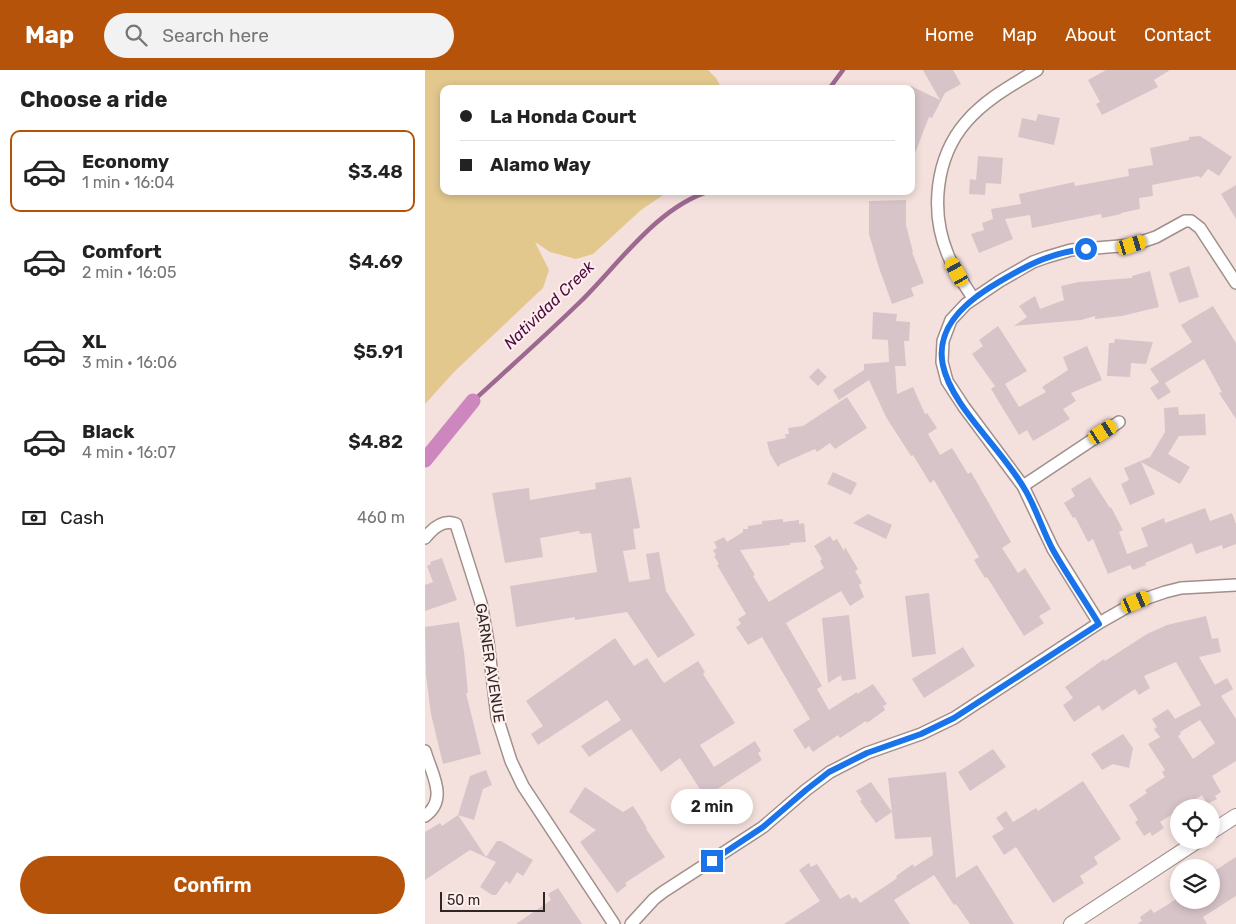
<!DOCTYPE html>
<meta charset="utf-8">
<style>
:root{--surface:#fff;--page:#f2f2f2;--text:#222;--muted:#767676;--line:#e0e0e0;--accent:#b45309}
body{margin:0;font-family:Rubik,sans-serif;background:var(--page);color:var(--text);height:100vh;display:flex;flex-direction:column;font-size:19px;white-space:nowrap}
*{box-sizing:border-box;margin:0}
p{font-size:16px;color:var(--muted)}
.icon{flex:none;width:28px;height:28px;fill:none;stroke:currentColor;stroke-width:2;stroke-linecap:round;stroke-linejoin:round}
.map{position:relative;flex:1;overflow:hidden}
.details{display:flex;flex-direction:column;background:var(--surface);width:425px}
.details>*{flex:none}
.banner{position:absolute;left:15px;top:15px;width:475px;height:110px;border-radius:10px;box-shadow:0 2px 8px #0003;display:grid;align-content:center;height:110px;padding:0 20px;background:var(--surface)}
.buttons{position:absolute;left:745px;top:729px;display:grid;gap:10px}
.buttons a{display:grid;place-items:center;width:50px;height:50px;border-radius:50%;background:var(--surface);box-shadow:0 2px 8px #0003;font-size:25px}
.scale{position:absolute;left:15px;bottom:12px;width:105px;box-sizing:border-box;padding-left:5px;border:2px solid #2e2625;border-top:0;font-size:14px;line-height:18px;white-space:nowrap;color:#2e2625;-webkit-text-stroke:4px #ffefec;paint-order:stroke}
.end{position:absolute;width:22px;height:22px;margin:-11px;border:6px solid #1a73e8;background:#fff;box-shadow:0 0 0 2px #fff}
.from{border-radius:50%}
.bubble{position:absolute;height:35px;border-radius:18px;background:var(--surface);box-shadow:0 2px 8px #0003;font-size:16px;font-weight:600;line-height:35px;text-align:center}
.car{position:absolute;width:15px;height:30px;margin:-15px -8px;border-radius:6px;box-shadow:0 0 4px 1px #0007;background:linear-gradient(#f5c518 24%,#345 0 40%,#f5c518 0 76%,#345 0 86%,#f5c518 0)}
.banner b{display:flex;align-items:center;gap:18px;height:48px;font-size:19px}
.banner b+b{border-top:1px solid var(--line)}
.banner i{width:12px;height:12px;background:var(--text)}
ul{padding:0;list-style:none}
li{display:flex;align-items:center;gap:15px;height:82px;margin:0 10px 8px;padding:0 10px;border:2px solid transparent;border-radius:10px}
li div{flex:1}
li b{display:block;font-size:19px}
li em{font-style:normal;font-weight:600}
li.current{border-color:var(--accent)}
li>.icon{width:45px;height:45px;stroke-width:1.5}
h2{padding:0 20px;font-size:22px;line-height:60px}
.pay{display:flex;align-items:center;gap:12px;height:55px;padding:0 20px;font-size:19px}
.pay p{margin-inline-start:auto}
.primary-button{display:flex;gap:10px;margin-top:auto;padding:10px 20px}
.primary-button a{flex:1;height:58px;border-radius:30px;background:var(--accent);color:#fff;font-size:20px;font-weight:600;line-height:58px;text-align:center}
header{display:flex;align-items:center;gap:30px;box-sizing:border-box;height:70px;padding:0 25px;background:var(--accent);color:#fff}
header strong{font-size:24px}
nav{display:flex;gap:28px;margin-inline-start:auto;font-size:18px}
.search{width:350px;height:45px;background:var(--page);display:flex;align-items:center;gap:12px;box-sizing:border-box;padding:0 18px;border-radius:28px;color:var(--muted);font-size:19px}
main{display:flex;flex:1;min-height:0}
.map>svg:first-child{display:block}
.green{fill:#e2c88d}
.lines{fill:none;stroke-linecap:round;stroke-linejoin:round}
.stream{stroke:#9d6990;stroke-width:4.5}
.canal{stroke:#cd86be;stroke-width:15}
.building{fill:#d7c4c8;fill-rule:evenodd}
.minor-casing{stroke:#a08f8b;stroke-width:14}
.tertiary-casing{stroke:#a08f8b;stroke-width:16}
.minor{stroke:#fff;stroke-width:11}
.tertiary{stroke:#fff;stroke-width:14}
.route{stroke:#1a73e8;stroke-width:6}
.labels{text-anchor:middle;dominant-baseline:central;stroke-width:4;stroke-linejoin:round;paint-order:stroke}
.street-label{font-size:15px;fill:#2e2625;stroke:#ffefec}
.water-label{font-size:16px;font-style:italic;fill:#4c0b43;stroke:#ffefec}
</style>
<header>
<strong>Map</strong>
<div class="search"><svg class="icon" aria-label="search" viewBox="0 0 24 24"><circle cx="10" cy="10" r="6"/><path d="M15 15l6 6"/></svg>Search here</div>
<nav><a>Home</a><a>Map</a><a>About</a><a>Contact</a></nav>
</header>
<main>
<section class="details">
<h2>Choose a ride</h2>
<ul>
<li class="current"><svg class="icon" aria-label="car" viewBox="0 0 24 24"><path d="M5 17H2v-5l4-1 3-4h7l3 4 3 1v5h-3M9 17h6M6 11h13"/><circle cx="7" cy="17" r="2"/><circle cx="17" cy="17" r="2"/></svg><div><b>Economy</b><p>1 min · 16:04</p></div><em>$3.48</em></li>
<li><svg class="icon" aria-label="car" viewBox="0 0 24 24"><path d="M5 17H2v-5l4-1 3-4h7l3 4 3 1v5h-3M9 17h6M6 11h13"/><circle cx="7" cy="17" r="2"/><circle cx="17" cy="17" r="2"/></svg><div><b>Comfort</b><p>2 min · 16:05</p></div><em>$4.69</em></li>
<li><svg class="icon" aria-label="car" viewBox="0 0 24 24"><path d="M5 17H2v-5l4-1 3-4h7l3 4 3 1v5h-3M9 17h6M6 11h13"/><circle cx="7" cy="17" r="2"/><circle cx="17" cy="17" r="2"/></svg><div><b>XL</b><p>3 min · 16:06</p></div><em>$5.91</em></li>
<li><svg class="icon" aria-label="car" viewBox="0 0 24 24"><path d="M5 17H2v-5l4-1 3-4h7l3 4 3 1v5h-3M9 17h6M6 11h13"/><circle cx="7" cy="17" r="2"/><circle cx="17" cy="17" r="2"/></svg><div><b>Black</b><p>4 min · 16:07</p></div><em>$4.82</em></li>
</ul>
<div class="pay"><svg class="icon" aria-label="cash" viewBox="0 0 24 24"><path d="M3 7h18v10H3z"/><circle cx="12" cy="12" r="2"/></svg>Cash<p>460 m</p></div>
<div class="primary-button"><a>Confirm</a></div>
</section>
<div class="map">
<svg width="811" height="854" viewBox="0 0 811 854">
<rect width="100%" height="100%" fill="#f4e1dd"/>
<path class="green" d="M0,0H283L291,8L297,19H19V121H244L216,140L168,184L151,189L125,182L110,172L124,200L118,218L30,301L0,334Z"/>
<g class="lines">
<path class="stream" d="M404,19L418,0
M48,331C84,298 120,266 155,232C193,195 232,137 285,121"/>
<path class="canal" d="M0,390L48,331"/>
</g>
<path class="building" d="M498,0H528L536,14L520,23L507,48L504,47L487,91L486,16L515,30Z
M681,0H745L729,10L733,17L677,45L671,34L675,32L663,10Z
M613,44L635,48L629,75L593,67L597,48L611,51Z
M775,66L807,87L794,106L783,99L776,108L773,106L727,115L728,126L714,128L715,139L696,143V144L677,148L676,144L607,158L605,145L580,149L588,169L554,183L546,164L559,160L557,153L568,149L566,139L596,134L594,124L649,112L650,116L704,106L703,99L728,95L725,78L764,70V67Z
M553,86L578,88L576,114L561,113L560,125L544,124L545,109L551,110Z
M811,115V149L796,124Z
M481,130V155L488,182H487L499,213L486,218L489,226L467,234L454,198L444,164V131Z
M764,196L774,227L754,233L744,203Z
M725,201L734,237L697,246L670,249V246L656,250L589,256L602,247L594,236L610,226L615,239L639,230L636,216L654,212L707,208V206Z
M788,236L811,273V349L794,323L797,322L779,289L740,313L746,322L733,330L725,318L734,312L725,299L767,272L756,255Z
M448,242L472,244L471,251L485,252L484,271H479L481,296H470L472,324L488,317L500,344L502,343L512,358L503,364L515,385L527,378L543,404L546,402L586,472L577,478L593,503L600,498L626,539L614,546L619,553L599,566L562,507L560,508L549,490L554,487L509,410L505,413L488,385L486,386L461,347L444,310L414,330L408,320L439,300V294L464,292L463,270L447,269Z
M573,256L602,301L580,314L594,337L621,322L617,317L643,300L638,287L662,276L677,310L646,323L651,331L638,339L645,349L608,371L602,360L594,365L566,319L570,316L547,284L558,276L554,270Z
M690,269L728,272L721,294L706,293L705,307L682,306L684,273H689Z
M393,298L402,307L393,316L384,307Z
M422,327L442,358L410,379L405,373L392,382L390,379L356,394L353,397L345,384L342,372L361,368L360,364H364L363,358L378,356Z
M753,337L754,345L780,344L781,365L754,366L743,384L765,397L755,414L716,392L730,424L705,435L696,414L704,410L699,398L725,387L740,362L739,338Z
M408,402L432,413L426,425L402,414Z
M206,407L215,458L208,459L211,479L198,481L204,512L225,509L221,484L234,482L241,521L270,565L233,588L202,542L150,550V547L91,557L85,516L172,502L166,463L155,464L154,461L115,468L118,487L80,493L67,423L104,418L105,430L171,419L170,413Z
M665,407L685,438L686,437L698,460L694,462L702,484L723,476L716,458L739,448L740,453L780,438L785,451L807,443L811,454V474L798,479L797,475L771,484L767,473L720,493L721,495L708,500L705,495L683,504L668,469L663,472L650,447L648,448L639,433L650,426L646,419Z
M443,444L467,455L461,469L428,453Z
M358,449V452L374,450V454L379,453L381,472L365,473V475L315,480L330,505L328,506L344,532L399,498L395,491L397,489L389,476L405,466L408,471L412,469L419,481L420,477L433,499L430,501L437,513L434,515L439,527L425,536L416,521L361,553L397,616L392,619L404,640L432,622V624L448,614L462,634L458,636L460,640L442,653L441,651L415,668L413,665L388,682L384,676L380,679L368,660L385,649L337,567L323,575L311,557L316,554L313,549L321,544L292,495L294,494L289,486L291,485L288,480L292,478L289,472L299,467L302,472L318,462V459H323V456L337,454V451Z
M17,488L32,530L0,541V515L8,512L2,496L6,494L5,492Z
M504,523L511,584L487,587L480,526Z
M424,545L431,609L417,611L416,605L403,613L397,548Z
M781,546L787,569L793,568L796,582L774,587L790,615L802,608L808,619L796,626L811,649V691L787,706L796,722L790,726L792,729L782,734L777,725L757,738H754V740L735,752L739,758L727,766L725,762L719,766L710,752L713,750L704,735L722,723L720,720L740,707L737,702L740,700L723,674L735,667L729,659L732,657L727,649L743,639L750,649L776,635L751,592L719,606L725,618L714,625L710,619L677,641L674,635L649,652L638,635L648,628L640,617L679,589L680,591L722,564L742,555ZM775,650L790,673L768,689L753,666L756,664L755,662Z
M34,552L39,582L43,623H41L56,684L18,694L6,644L1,605L0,557Z
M190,568L209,596L222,588L239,613L273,591L280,602L278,604L310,653L275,675L289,697L330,671L336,681L333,683L337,690L280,727L255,688L236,702L206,659L164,687L156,676L196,650L182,630L113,675L106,664L118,656L101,631Z
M538,577L550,596L499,628L487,609Z
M698,664L708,678L704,698L688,694L677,700L666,684Z
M568,679L581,697L545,721L533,702Z
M61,700L67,715L58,719L49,750L33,745L45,706Z
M521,702L531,808L552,795L589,854H545L531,834L529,835L509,805L469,830L485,854H359L395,831L374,800L384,793L386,797L392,794L415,829L424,824L427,829L431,827L435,833L468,811L472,808L471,806L488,794L489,797L508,785L506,767L470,769L463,708Z
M658,711L696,769L669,787L673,794L655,806L659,813L628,833L591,777L579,785L567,766L579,759L571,748L581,741L588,752L611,738L613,741Z
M446,712L467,742L451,753L435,731L437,730L431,721Z
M160,717L198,742L208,736L222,758L221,759L240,787L200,813L202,815L192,823L155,772L171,760L144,742Z
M33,745L61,787L72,771H76L108,790L98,806L92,802L85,814L81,811L71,825H67L55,817L71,792L45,780L0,810V762L15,753L17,756Z
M811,787V826L778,847L782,854H712L717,851L715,847L726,839L729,843L753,828L754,830H786V803Z
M133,818L157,854H91L126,830L123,824Z"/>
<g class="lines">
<g class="minor-casing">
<path id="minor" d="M548,228C539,214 529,200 523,185C505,142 510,88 541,52C561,29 587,15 612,0
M598,416L694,352
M0,468C8,458 18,449 31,454L56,533L63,572L72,647L86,691L98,716L189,854
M674,553L628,479L598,416L539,337L522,311L517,292L518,271L526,250L541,234L575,211L608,192L622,187L646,180L707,175L731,167L760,151H766L775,158L811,213
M0,681C6,703 24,729 0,746
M206,854L229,829L238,822L338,757L381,720L405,702L442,683L496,664L529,648L674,553L711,532L740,522L756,518L811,515"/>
</g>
<g class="tertiary-casing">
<path id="tertiary" d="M786,762L811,746
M646,854L774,770"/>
</g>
<use href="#minor" class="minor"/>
<use href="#tertiary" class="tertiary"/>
</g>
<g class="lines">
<path class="route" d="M287,791L338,757L381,720L404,702L442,683L496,664L529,648L674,554C659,529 642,505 628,480C617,460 611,437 599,418C559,350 457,286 564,218C595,199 624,182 661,179"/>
</g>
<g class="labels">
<g class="street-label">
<text transform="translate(65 593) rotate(81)">GARNER AVENUE</text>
</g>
<g class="water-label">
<text transform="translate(124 235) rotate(-44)">Natividad Creek</text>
</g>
</g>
</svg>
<div class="buttons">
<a><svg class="icon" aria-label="locate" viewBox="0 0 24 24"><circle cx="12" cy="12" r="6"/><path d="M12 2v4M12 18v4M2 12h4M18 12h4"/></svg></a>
<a><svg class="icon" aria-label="layers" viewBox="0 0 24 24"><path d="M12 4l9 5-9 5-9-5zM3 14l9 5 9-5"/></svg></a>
</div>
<div class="scale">50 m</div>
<i class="end from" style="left:661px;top:179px"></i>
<i class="end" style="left:287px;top:791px"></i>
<div class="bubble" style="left:246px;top:719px;width:82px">2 min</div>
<i class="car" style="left:707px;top:175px;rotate:73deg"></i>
<i class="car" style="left:532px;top:202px;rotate:331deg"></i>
<i class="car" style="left:678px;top:362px;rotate:57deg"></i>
<i class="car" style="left:711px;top:532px;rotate:67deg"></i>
<div class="banner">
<b><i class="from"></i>La Honda Court</b>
<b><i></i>Alamo Way</b>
</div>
</div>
</main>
